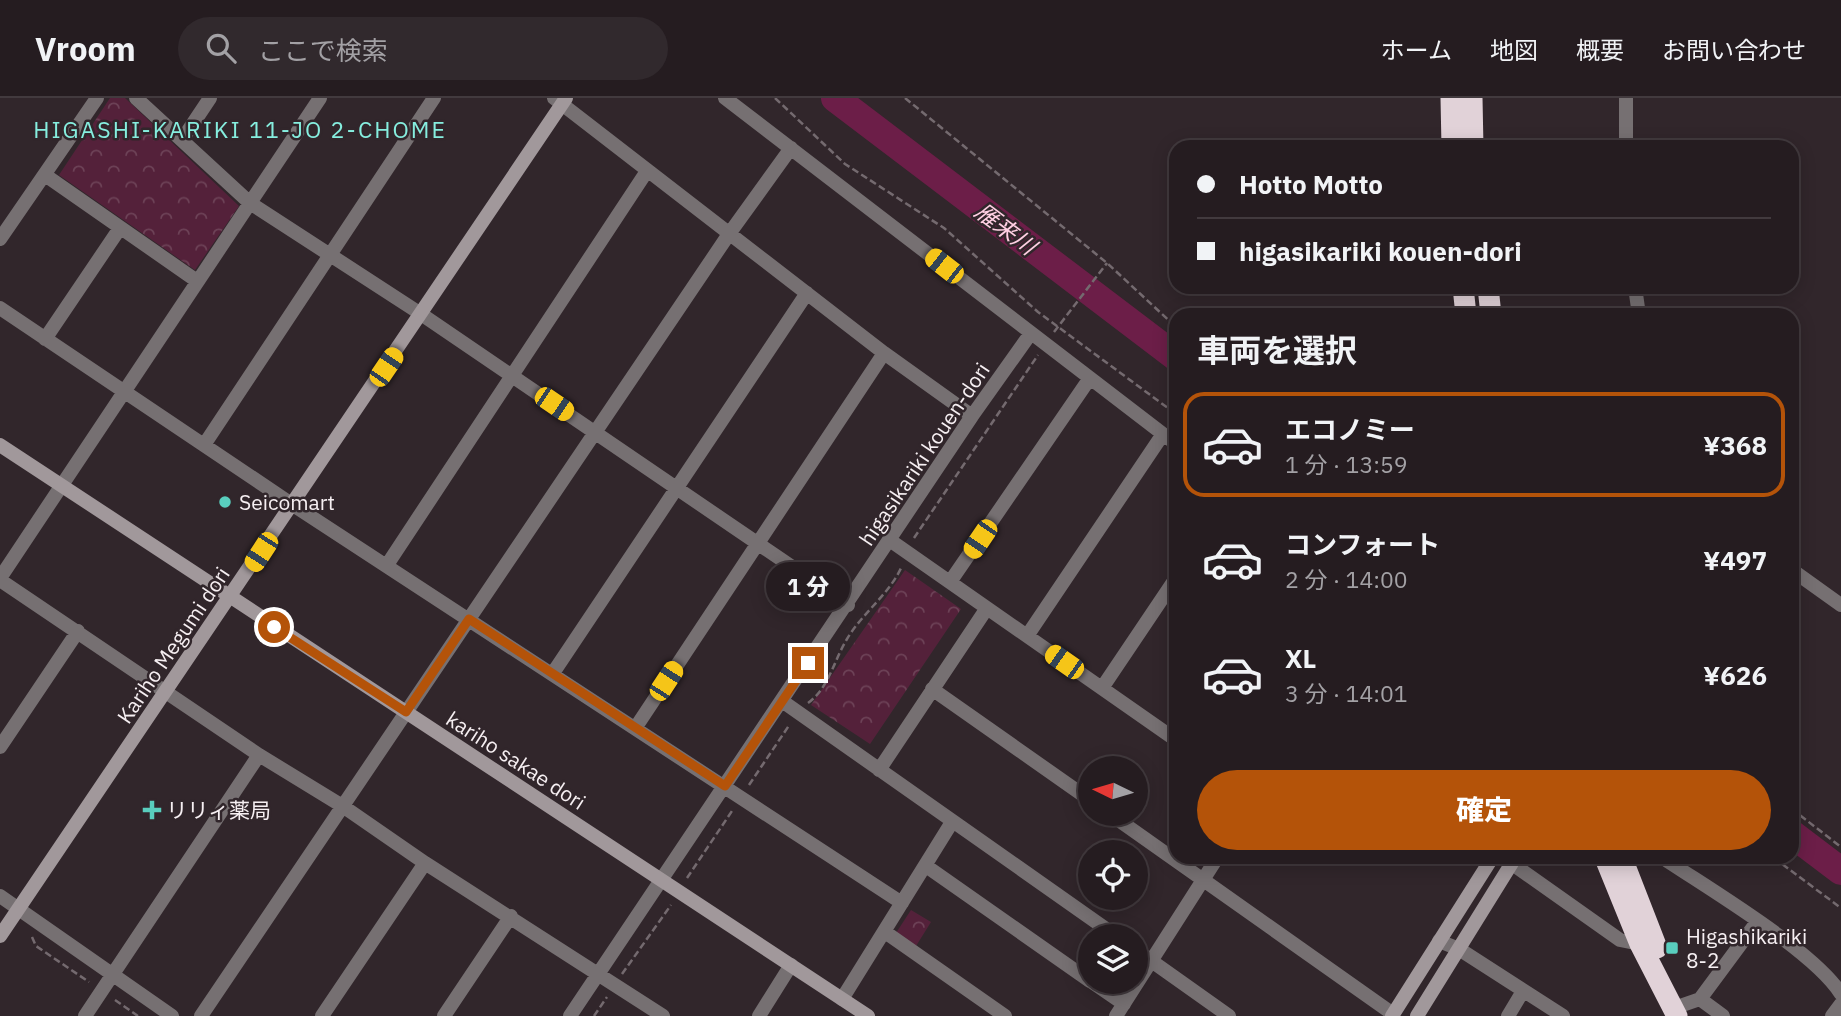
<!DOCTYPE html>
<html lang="ja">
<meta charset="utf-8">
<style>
:root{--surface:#251c20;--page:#31292d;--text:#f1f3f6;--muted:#a3a1a5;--line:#423a3e;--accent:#b45309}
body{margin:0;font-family:"IBM Plex Sans","Noto Sans JP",sans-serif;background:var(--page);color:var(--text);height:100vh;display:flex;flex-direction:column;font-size:26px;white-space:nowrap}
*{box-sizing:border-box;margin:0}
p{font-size:23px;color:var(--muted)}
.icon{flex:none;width:38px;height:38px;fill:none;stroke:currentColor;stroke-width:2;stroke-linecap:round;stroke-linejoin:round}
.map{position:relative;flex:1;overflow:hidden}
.side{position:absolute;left:1169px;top:210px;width:630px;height:556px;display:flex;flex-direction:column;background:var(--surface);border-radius:21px;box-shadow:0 4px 18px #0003,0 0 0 2px var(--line)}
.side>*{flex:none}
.hud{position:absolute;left:1169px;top:42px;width:630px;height:154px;border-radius:21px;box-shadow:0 4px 18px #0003,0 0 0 2px var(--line);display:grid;align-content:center;height:154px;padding:0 28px;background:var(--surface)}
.needle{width:46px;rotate:275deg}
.controls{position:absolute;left:1078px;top:658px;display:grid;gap:14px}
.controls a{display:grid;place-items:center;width:70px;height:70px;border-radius:50%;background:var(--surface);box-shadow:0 4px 18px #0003,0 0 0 2px var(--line);font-size:35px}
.end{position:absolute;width:32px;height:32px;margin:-16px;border:9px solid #b45309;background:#fff;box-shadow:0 0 0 4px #fff}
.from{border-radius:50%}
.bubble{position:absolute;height:49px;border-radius:24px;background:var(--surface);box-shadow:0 4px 18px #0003,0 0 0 2px var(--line);font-size:23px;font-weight:800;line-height:49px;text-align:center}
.car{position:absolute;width:21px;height:42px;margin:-21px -10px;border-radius:9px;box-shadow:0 0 5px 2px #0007;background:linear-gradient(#f5c518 24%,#345 0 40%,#f5c518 0 76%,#345 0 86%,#f5c518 0)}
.hud b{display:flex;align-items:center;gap:24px;height:66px;font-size:26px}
.hud b+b{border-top:2px solid var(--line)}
.hud i{width:18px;height:18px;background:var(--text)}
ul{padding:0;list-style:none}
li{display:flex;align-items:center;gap:21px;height:105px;margin:0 14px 10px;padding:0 14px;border:4px solid transparent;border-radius:21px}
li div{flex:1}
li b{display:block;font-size:26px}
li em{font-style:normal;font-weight:800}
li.on{border-color:var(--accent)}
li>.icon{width:63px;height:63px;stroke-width:1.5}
h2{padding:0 28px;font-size:32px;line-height:84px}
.primary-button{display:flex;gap:14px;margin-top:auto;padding:14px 28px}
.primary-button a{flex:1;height:80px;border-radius:42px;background:var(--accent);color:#fff;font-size:28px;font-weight:800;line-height:80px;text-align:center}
header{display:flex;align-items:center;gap:42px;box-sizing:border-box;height:98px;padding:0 35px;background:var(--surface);border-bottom:2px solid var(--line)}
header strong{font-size:33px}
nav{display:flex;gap:38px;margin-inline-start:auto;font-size:24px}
.search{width:490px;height:63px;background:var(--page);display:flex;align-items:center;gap:18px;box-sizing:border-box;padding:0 24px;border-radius:38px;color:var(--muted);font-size:26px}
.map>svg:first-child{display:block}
.park{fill:url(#park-crowns)}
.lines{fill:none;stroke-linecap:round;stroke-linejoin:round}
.river{stroke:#6c1e48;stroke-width:28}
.path{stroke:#746a6f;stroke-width:2.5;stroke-dasharray:7 3.5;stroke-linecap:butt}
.street{stroke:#767072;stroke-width:14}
.secondary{stroke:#a1989b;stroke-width:14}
.highway{stroke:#e1d2d8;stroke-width:21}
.route{stroke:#b45309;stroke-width:9}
.poi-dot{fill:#59cebe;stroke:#31262b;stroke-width:2.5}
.labels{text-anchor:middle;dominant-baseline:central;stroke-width:5;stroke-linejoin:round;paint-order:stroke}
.street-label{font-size:21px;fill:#f6eff2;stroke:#31262b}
.poi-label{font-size:21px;fill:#f6eff2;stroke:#31262b;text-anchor:start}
.neighbourhood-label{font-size:23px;letter-spacing:2px;fill:#86eedf;stroke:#31262b}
.water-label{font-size:23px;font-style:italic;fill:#ffcfe3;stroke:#31262b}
</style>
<header>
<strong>Vroom</strong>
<div class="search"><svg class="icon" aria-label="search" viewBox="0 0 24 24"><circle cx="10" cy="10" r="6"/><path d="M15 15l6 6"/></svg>ここで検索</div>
<nav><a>ホーム</a><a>地図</a><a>概要</a><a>お問い合わせ</a></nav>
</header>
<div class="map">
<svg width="1841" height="918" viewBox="0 0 1841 918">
<defs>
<pattern id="park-crowns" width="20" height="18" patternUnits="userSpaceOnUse" patternTransform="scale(1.75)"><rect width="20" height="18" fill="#54213a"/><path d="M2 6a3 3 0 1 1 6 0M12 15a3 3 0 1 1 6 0" fill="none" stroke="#6d4257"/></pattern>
</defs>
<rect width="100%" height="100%" fill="#31262b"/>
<path class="park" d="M110,0H125L239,108L195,172L59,77Z
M905,472L961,511L870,646L811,607Z
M911,812L931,824L916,848L896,835Z"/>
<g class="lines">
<path class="river" d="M835,0L1176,259
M1792,736L1841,773"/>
<path class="path" d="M775,0L845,66L944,130L1038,214L1176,316
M905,0L1107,165L1176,229
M1054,234L1107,165
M914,440L1038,257
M808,605C829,590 834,562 847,541C863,514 889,497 902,468
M749,687L790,626
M1792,711L1841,749
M1774,760L1841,810
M687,780L732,713
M32,839L36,848L89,884
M622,876L671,807
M115,902L138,918
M594,918L607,899"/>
<path class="street" d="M136,0L250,105L421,216L848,507
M554,0L884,255L972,318
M725,0L1176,346
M1626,0V49
M182,42L210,0
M45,77L197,183
M0,141L97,0
M1635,189L1639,217
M0,210L293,407L902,805
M45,241L120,130
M204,347L434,0
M891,443L1176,642
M387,467L647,73
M1792,472L1841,507
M0,480L320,0
M0,482L259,657L344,709L425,765L663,918
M950,484L1090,280
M1027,538L1163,336
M553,575L807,195
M1102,590L1176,480
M932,591L1090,702
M782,603L1116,838
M636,629L884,255
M0,649L78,533
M879,672L987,510
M1110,716L1393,916
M1663,760C1709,791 1814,853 1841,896
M1511,765L1620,842L1640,846
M926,768L1090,883
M0,798L172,918
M885,834L1005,918
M1439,843L1459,851L1563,918
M1136,852L1229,918
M1092,884L1124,906
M842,901L952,724
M1700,901L1757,824
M1674,910L1700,901L1723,918
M85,918L259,657
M201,918L729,136L791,50
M322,918L425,765
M444,918L511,818
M570,918L972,318L1031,235
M759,918L791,867
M1116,918L1217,760
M1508,918L1523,893
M1832,918L1841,906"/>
<path class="secondary" d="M0,347L868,918
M0,838L566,0
M1392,918L1492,760
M1417,918L1515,760"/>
<path class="highway" d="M1451,0L1452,49
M1472,0L1473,49
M1463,189L1466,217
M1488,189L1491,217
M1605,760L1640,846L1677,918
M1622,760L1657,850"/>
</g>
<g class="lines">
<path class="route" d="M274,529L406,614L469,521L725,688L808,565"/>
</g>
<g class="poi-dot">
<circle cx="225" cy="404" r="7"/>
<path d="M148.5 701.5h7v7h7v7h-7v7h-7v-7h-7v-7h7z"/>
<rect x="1665" y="843" width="14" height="14" rx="3.5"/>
</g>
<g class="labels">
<g class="street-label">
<text transform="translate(924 356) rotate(-56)">higasikariki kouen-dori</text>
<text transform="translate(173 547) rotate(-56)">Kariho Megumi dori</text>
<text transform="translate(516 662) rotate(33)">kariho sakae dori</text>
</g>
<g class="poi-label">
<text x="239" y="404">Seicomart</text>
<text x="166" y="712">リリィ薬局</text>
<text x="1686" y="838">Higashikariki<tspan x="1686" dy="24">8-2</tspan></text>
</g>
<g class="neighbourhood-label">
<text x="240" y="31">HIGASHI-KARIKI 11-JO 2-CHOME</text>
</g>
<g class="water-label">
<text transform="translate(1006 130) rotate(37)">雁来川</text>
</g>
</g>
</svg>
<div class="controls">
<a><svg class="needle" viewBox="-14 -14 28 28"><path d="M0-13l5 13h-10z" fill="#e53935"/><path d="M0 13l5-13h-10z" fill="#a3a1a5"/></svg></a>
<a><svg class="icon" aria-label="locate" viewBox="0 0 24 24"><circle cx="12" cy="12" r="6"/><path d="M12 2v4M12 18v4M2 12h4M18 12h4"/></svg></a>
<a><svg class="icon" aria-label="layers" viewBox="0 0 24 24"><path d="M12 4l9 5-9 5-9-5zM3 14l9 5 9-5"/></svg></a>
</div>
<i class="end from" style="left:274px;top:529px"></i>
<i class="end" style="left:808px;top:565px"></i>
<div class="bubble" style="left:766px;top:464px;width:84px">1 分</div>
<i class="car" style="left:944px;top:168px;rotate:308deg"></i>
<i class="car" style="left:386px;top:269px;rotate:34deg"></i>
<i class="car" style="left:554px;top:306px;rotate:124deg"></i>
<i class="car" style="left:980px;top:441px;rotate:214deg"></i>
<i class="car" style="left:261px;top:454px;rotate:213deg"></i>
<i class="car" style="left:1064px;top:564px;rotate:305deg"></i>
<i class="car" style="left:666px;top:583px;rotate:33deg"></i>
<div class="hud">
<b><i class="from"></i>Hotto Motto</b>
<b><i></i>higasikariki kouen-dori</b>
</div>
<section class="side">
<h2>車両を選択</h2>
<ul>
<li class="on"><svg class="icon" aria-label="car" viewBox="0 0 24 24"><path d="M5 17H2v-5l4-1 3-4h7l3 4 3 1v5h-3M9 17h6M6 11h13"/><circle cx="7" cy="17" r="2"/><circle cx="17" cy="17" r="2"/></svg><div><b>エコノミー</b><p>1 分 · 13:59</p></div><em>¥368</em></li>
<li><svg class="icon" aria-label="car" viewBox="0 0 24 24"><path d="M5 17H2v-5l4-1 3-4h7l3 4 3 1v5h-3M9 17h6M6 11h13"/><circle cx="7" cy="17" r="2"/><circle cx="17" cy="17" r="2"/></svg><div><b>コンフォート</b><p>2 分 · 14:00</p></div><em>¥497</em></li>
<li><svg class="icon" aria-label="car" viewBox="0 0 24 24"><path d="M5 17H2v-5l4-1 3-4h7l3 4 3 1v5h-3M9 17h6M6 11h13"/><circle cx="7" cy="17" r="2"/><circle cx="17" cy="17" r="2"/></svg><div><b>XL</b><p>3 分 · 14:01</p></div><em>¥626</em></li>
</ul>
<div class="primary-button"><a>確定</a></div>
</section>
</div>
